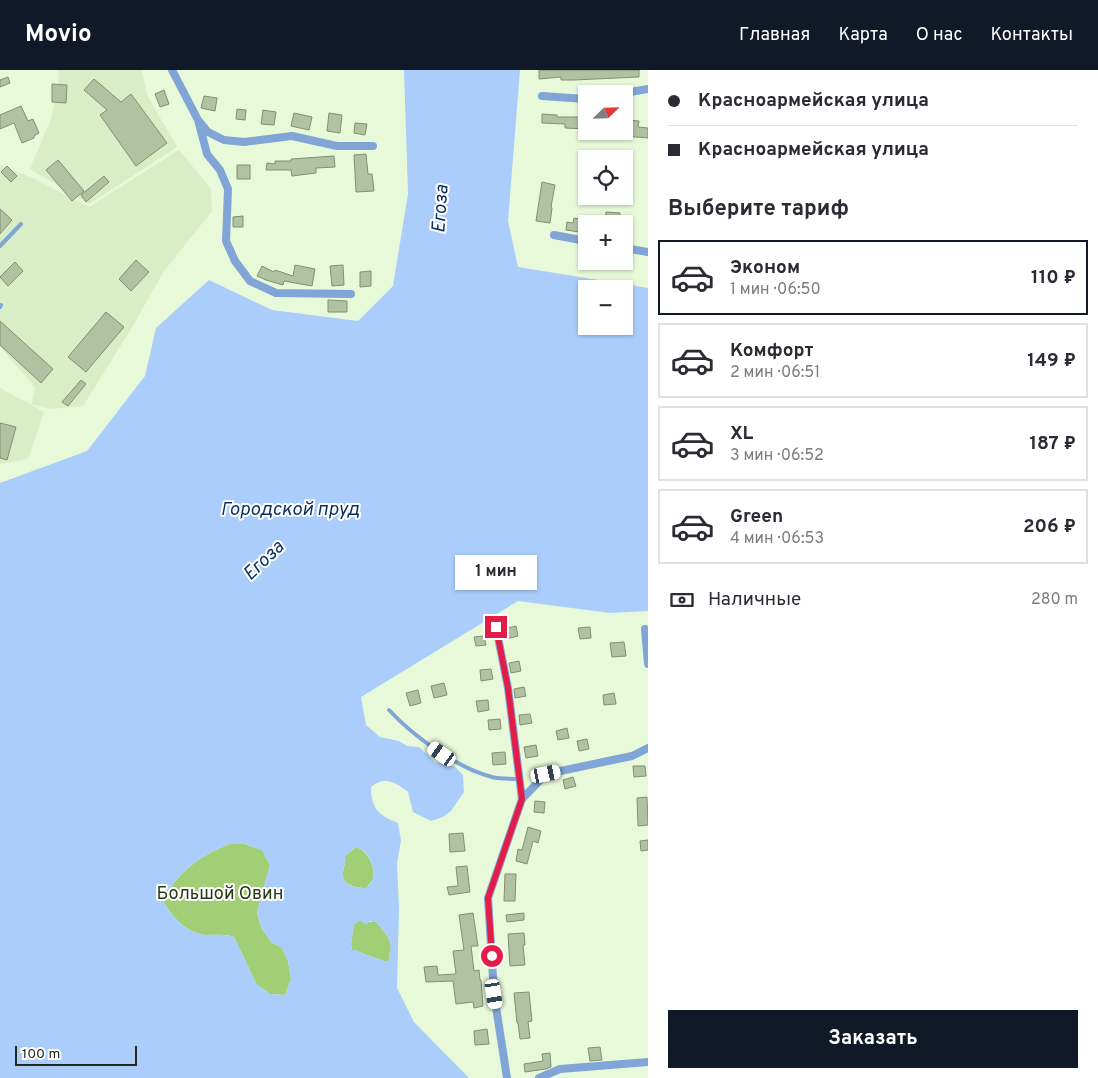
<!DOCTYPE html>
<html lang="ru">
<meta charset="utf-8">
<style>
:root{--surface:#fff;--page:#f7f7f7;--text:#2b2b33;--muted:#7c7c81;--line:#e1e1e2;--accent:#111827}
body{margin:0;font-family:Overpass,sans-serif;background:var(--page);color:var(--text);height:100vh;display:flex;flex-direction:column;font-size:19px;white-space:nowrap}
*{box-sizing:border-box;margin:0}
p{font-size:16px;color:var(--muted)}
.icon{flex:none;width:28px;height:28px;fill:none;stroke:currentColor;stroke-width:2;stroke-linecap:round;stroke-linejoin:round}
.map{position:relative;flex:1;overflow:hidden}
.panel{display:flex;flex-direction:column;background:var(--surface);width:450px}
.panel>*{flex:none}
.top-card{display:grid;align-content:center;height:110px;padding:0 20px;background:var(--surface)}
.needle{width:32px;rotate:67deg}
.fabs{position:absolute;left:578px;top:15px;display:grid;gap:10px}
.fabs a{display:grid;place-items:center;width:55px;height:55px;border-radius:0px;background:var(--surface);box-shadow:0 1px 4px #0004;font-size:25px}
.scale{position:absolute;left:15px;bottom:12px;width:122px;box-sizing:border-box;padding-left:5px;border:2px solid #232a1e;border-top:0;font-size:14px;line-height:18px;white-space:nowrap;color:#232a1e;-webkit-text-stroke:4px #fff;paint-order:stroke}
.end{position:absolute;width:22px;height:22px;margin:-11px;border:6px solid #e11d48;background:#fff;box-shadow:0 0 0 2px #fff}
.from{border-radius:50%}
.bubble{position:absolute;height:35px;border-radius:0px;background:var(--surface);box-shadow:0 1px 4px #0004;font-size:16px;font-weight:700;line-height:35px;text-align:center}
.car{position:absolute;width:15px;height:30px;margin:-15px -8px;border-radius:6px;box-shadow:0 0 4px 1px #0007;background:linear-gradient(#fff 24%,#345 0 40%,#fff 0 76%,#345 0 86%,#fff 0)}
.top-card b{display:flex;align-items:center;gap:18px;height:48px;font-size:19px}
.top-card b+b{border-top:1px solid var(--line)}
.top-card i{width:12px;height:12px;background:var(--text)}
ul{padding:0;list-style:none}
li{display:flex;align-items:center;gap:15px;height:75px;margin:0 10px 8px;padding:0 10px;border:2px solid var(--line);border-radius:0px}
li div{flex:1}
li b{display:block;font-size:19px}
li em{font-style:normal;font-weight:700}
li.on{border-color:var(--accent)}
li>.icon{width:45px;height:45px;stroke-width:1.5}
h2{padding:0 20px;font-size:22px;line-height:60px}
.pay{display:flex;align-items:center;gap:12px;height:55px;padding:0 20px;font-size:19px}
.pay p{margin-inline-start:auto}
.button{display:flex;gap:10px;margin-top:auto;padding:10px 20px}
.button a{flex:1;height:58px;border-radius:0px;background:var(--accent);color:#fff;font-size:20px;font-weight:700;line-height:58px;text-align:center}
header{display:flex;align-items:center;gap:30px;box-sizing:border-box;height:70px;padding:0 25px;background:var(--accent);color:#fff}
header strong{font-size:24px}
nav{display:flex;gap:28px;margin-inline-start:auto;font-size:18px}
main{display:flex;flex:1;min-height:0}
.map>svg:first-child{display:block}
.built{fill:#d8eec7}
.forest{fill:#a2cf76}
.water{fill:#abcdfc;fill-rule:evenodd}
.building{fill:#b1c2a2;stroke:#809072}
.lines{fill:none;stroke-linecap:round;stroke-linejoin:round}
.service{stroke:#81a5d7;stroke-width:4}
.minor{stroke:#81a5d7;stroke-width:8}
.route{stroke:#e11d48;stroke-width:6}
.labels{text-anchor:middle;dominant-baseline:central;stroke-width:4;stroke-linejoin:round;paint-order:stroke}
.park-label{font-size:18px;fill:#283a15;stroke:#fff}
.water-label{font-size:19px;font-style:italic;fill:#0a2f5e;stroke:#fff}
</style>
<header>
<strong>Movio</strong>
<nav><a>Главная</a><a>Карта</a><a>О нас</a><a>Контакты</a></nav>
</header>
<main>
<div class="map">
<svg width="648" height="1008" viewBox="0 0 648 1008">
<rect width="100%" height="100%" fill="#e7f9d8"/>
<path class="built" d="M58,0H142L147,25L177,77L89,134L30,99L52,46L59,7Z
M179,80L211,119L212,141L164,201L131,259L83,336L50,339L32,334L35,317L0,277V95L35,109L89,137Z
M0,318L44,342L28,389L0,394Z"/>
<path class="forest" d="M230,774H245L262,780L270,795L257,842L261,857L271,872L282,878L288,891L291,909L285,925L270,924L257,915L234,867C224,864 216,865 206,865C186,863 172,847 163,831C176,803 202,784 230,774Z
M356,777C367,780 376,797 373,808C373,811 368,815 367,818C357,818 340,815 343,802C344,795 346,793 345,786Z
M360,850L364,853L375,851C381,857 391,868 391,877C390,881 389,884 389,889L387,892L361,883L357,880H352L351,874L354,854Z"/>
<path class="water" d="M404,0H520L508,151L518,197L648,218V541L610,543L518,531L361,627L366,655L380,667L399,671L407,676L419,677L435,692L455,697L463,705L464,722L451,741L443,747L431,751L413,742L408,722C397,713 384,705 371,717C371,738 378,745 398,753L401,771L397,793L399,839L397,918L414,952L469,1008H0V413L87,381L145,306L156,258L209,210L272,240L358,251L393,216L408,124ZM586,219H624V256H586ZM230,774H245L262,780L270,795L257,841L261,857L271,872L282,878L288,891L291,909L285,925L270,924L257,915L234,867C224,864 216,865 206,865C186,863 172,847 163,831C176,803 202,784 230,774ZM356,777C367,779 376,797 373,808C373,811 368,816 367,818C357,818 340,815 343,802C344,795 346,793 345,786ZM360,850L366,855L370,851H375C381,857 391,868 391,877C390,881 389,884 389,889L387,892L361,883L357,880H352L351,874L354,855Z"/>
<path class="building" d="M539,0H639V7L574,10H561V7L539,9Z
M8,7L10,13L0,17V10Z
M94,9L121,32L131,24L167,73L136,96L100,45L107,40L84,20Z
M52,14L67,15L66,33L52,32Z
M164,20L169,34L160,37L155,24Z
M204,26L217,28L215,41L201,38Z
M21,36L28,51L33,49L39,63L34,66V68L22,73L14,53L0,59V45Z
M237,39L246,40L245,50L236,49Z
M263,40L276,42L274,55L261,54Z
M294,43L312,47L309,60L291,56Z
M329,43L342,45L340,63L327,61Z
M542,44L557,45V47H586V59L565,58V54L542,53Z
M624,50L639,51L638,57L648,58V68L624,66Z
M355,53L367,54L365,65L354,63Z
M366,84L368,104H372L374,121L356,122L354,85Z
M334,86L335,97L316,98V103L292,106L291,100H266L267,93L275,94V91H291V89Z
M58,90L84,121L72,131L46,100Z
M237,95H250V109H237Z
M7,96L17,106L11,112L1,102Z
M104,106L109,112L86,132L81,125Z
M542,112L555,115L551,137L552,138L550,153L536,151Z
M0,139L12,150L0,164Z
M606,142L620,143L619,154H586V163L566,160L567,152L573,153L574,148L584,150V146L605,149Z
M243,146V157H233V147Z
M136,190L149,202L131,221L119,209Z
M15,192L23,201L8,216L0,207Z
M295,195L315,199L312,216L284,211L283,215L266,210L257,206L262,196L274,202L275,200L293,206Z
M343,195L344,215L332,216L330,196Z
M371,201V216L360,217V202Z
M328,230L347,231V242H328Z
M106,242L124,257L86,302L68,287Z
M0,251L53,299L41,313L0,275Z
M81,310L86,314L68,336L62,332Z
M0,353L16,357L7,390L0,388Z
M516,556L518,566L506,569L504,559Z
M590,557L591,568L580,569L578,558Z
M484,566L486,575L476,576L474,567Z
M624,572L626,586L612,587L610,573Z
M519,591L521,601L511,603L509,593Z
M491,599L493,609L481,611L480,600Z
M444,613L447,625L434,628L431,616Z
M524,617L526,626L515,628L514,619Z
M418,620L421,633L410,636L406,623Z
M614,623L616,634L604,635L603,625Z
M488,630L489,640L478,642L476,631Z
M530,644L532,653L520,655L519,645Z
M500,649L501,659L489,660L488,650Z
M567,658L569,668L558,670L556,661Z
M587,669L589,679L579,681L577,671Z
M536,675L538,686L526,688L524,677Z
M505,682L506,694L493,695L492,683Z
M633,696H645L646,706L634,707Z
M573,707L576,716L565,719L563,710Z
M647,727L648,755L638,756L637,728Z
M535,731L545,732L544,743L534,742Z
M528,757L541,761L538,773L533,771L527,794L516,791L518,779L522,780Z
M463,763L465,781L450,782L449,764Z
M648,770V780L641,781L640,771Z
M467,796L470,822L449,825L447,817L458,816L456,797Z
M505,804H516L515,831H504Z
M473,843L478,876H471L474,901L479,900L480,910H481L483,936L474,938L473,932L456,934L453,911L426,912L424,897L437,896L438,905L456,904L453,881L464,880L459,845Z
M524,843V850L507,852L506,845Z
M524,863L525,875H523L525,895L510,896L508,864Z
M529,922L532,951L528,952L530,968L520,969L518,953H517L514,923Z
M487,959L489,974L475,975L474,961Z
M600,977L602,990L590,991L588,978Z
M550,983L551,997L546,999L525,1002L524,994L543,991L542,984Z"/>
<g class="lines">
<path class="service" d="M0,176L21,154
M0,237L1,235
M389,640C413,666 457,698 492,707C501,709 511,709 520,709"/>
<path class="minor" d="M172,0L198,50L208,62L224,70L244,72L292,66L337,76H373
M619,24L648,19
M542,26L586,29
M198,50L207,84L220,100L228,119L226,171L235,191L250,211L276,223L351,224
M554,165L586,171
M624,178L648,182
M496,557L508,618L522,729L488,828L494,924L507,1008
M645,559L648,594
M522,729L546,704L632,686L648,678
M539,1008L560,999L648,992"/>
</g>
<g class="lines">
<path class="route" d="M492,886L488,828L522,729L508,618L496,557"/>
</g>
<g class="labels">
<g class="park-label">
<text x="220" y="824">Большой Овин</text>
</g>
<g class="water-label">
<text transform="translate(441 139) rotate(-86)">Егоза</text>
<text x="290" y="440">Городской пруд</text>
<text transform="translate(264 491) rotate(-44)">Егоза</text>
</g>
</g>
</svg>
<div class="fabs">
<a><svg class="needle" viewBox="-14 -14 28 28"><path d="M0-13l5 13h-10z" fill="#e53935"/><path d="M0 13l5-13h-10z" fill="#7c7c81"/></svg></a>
<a><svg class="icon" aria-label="locate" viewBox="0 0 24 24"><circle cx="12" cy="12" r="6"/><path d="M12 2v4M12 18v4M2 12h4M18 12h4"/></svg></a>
<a>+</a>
<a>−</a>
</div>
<div class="scale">100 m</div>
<i class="end from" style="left:492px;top:886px"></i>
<i class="end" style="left:496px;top:557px"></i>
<div class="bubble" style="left:455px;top:485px;width:82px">1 мин</div>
<i class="car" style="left:442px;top:684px;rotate:305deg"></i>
<i class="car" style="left:546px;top:704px;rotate:78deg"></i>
<i class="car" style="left:494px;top:924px;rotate:171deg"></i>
</div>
<section class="panel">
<div class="top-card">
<b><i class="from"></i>Красноармейская улица</b>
<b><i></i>Красноармейская улица</b>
</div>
<h2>Выберите тариф</h2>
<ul>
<li class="on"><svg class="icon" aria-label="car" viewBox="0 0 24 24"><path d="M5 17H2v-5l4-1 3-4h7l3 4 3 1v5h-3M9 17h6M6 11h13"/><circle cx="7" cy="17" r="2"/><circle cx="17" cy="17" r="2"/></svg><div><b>Эконом</b><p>1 мин · 06:50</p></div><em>110 ₽</em></li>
<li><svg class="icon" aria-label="car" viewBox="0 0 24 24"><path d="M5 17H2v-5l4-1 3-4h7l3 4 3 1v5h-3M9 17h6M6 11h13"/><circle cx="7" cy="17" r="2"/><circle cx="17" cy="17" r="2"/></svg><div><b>Комфорт</b><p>2 мин · 06:51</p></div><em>149 ₽</em></li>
<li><svg class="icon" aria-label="car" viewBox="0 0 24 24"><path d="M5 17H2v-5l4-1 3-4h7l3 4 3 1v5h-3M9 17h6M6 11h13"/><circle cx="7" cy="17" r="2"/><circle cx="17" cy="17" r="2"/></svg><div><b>XL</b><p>3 мин · 06:52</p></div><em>187 ₽</em></li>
<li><svg class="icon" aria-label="car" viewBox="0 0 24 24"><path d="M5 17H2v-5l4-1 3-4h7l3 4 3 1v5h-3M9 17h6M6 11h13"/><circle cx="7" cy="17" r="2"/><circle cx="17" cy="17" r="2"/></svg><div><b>Green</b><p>4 мин · 06:53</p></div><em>206 ₽</em></li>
</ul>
<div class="pay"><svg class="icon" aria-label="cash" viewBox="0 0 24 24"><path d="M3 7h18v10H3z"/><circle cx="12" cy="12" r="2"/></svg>Наличные<p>280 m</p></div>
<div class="button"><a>Заказать</a></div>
</section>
</main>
